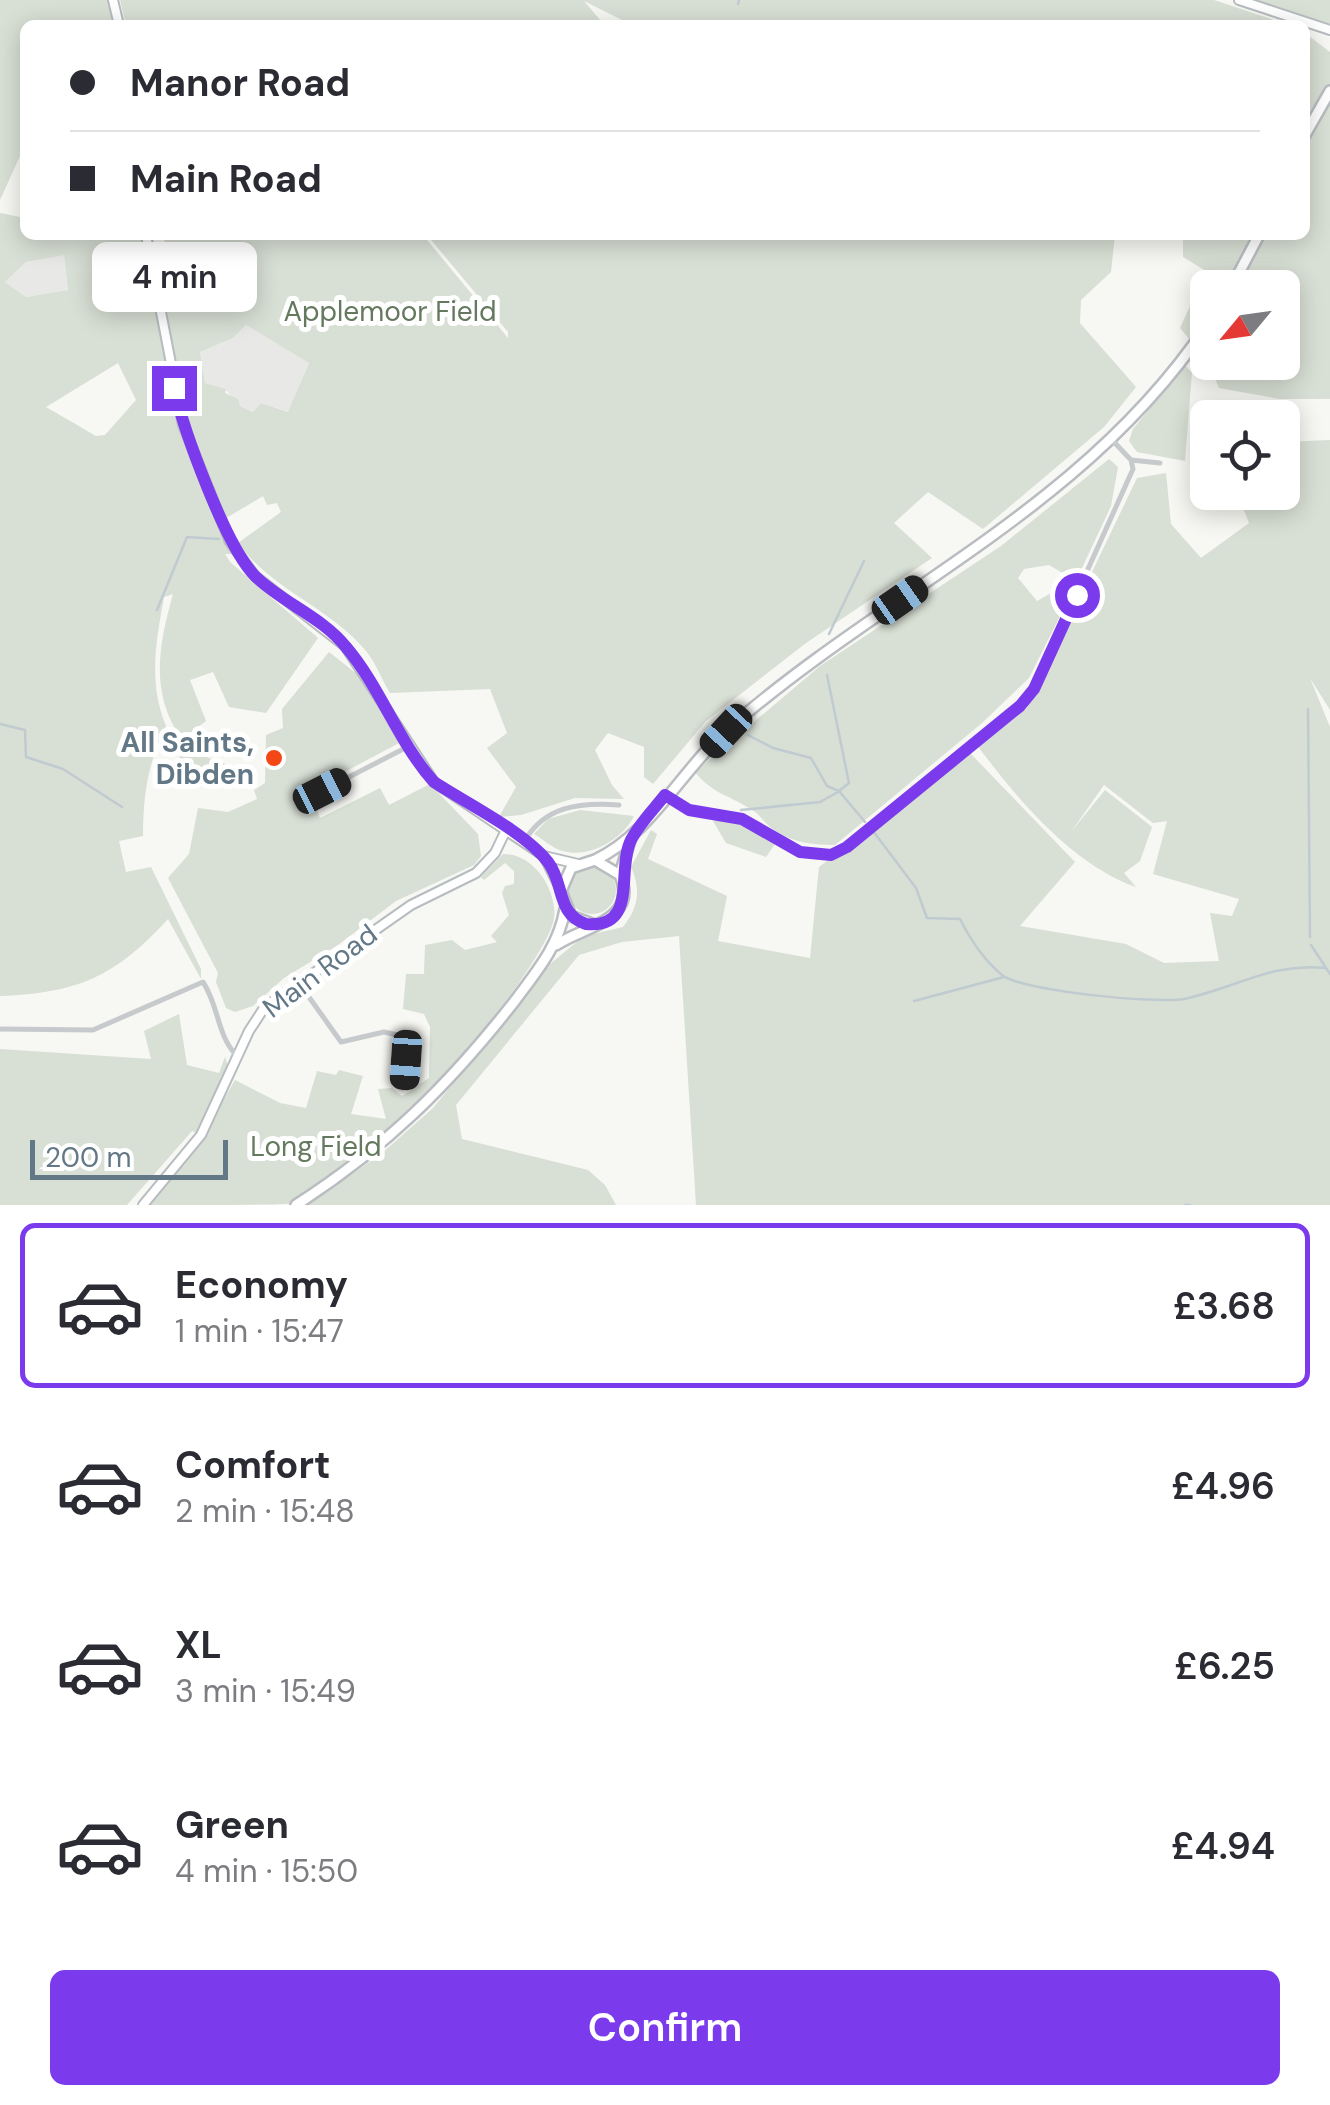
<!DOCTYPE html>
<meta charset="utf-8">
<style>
:root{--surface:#fff;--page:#f7f7f7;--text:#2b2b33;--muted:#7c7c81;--line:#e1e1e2;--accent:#7c3aed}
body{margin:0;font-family:"DM Sans",sans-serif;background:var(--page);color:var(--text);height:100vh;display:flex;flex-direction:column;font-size:38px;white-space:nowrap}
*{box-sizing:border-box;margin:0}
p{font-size:32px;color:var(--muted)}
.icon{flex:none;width:55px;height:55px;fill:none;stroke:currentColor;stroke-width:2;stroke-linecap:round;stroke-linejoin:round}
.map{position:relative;height:1205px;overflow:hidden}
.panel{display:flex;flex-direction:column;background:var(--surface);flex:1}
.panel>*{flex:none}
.top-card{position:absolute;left:20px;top:20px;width:1290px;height:220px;border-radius:15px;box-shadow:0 5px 25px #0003;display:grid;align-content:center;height:220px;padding:0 50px;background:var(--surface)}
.needle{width:65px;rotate:241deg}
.fabs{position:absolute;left:1190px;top:270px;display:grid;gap:20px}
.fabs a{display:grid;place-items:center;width:110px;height:110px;border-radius:15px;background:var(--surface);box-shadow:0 5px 25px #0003;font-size:50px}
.scale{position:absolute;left:30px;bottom:25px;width:198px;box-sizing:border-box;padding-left:10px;border:5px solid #637887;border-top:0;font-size:28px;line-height:35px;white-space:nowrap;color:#637887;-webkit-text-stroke:8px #fff;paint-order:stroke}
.end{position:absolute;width:45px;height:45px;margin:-22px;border:12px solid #7c3aed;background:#fff;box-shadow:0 0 0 5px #fff}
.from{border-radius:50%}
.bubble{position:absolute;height:70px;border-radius:15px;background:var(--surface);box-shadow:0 5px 25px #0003;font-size:32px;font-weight:600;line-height:70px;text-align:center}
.car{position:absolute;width:30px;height:60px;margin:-30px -15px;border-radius:12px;box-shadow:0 0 8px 2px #0007;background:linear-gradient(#222 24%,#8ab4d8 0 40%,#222 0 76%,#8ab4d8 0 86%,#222 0)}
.top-card b{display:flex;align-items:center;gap:35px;height:95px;font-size:38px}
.top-card b+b{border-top:2px solid var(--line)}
.top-card i{width:25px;height:25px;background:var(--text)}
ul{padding:18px 0 0;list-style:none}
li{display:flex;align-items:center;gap:30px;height:165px;margin:0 20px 15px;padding:0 30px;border:5px solid transparent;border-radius:15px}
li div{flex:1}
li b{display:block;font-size:38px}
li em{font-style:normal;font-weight:600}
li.current{border-color:var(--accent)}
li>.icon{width:90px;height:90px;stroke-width:1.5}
.cta{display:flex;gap:20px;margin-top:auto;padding:20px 50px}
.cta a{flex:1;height:115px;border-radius:15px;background:var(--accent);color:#fff;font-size:40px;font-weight:600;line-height:115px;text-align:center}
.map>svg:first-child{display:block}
.built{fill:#e8e9e7}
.green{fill:#d8dfd4;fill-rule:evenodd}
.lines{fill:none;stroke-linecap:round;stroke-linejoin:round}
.stream{stroke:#bfcbd0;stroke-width:2.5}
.secondary-casing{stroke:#b6bcc0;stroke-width:12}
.primary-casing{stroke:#b9bdc1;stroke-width:14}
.street{stroke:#c6cacd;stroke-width:5}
.secondary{stroke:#fff;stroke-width:8}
.primary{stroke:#fff;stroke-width:9}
.route{stroke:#7c3aed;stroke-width:12}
.poi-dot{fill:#f44716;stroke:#fff;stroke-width:4}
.labels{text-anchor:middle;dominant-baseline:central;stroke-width:10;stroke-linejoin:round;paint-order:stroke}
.park-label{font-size:28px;fill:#64795e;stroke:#fff}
.poi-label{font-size:28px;font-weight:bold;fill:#637887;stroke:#fff;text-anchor:end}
.street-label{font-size:28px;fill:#637887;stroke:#fff}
</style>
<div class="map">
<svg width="1330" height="1205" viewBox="0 0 1330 1205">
<rect width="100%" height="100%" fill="#f7f7f3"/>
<path class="built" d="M64,254L68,290L26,297L5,282L26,262Z
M246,325L309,362L289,412L261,403L254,412L240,406L225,389L205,383L200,352L233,338Z"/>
<path class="green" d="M0,0H107L114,25H25V145L0,200Z
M120,0H1214L1289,25H632L584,1L601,21L625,25H126Z
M1250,0H1330V26L1320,24Z
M1305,33L1330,52V399H1280L1219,388L1208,363L1282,362V288H1208V362L1180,328L1206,271L1183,257V235H1305Z
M0,213L25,218V235H139L153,250L167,247L162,235H423L508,338V332L427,235H1115L1111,272L1081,300L1080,323L1136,387L1104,427L983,529L928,492L894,523L932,558L806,643L706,721L653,784L644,777V747L608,733L595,750L612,785L624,799L575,798L521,815L499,817L516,787L487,748L507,733L490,689L390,693C382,680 376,663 366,651C329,607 272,590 238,543L281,512L277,503L267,505L263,496L223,520L208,490L233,554H225L230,562L318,638L266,713L229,707L213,672L190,680L206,721L182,739C149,694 159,644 173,594L164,597C156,642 148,682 166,726C148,762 143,795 143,836L119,841L126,872L151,867L201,969V979L168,919C115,977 78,993 0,996ZM64,255L68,290L26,297L5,282L26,262ZM246,325L309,363L288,412L261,403L253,412L240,406L238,399L225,393L226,389L205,383L200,352L233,338ZM118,363L136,400L105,435L96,436L46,407Z
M1185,365L1192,373L1185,461L1137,452L1129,441L1133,429Z
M1330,440V710L1310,678L1330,727V1205H696L679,936L622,942L579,955L456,1105L462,1139L588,1170L605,1185L616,1205H307L381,1154L433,1108L550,964L584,936L623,927C639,907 641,889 631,867L651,830L657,834L648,859L727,896L718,941L810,958L819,867L970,753L1075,862L1020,926L1126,944L1164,963L1219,961L1210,913L1232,916L1239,899L1153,874L1167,821L1153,823L1104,785L1071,832L1105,790L1152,827L1140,861L1124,873L1136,887C1073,865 1016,798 977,745L1027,708L1137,478L1166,473L1171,524L1201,558L1249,523L1237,493L1282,492L1283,442Z
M1109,459L1118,467L1111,506L1076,581L1049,565L1024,569L1018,578L1037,601L1053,592L1065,606L1029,678L982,723L835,845C811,845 788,842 769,826C763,821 759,814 752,810C731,796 711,793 695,772L820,666L1001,546Z
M329,652L367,682L401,742L316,787L314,800L320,818L380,788L389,805L430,784L478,834L481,856L474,865L396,901L338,945L284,978L253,1006L235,1012L226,1008L216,982L218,973L168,878L189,854L198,808L228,812L257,799L254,790L265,783L266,735L283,728L282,709Z
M183,748L225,764L224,777L176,767Z
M580,810L634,816C623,839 589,859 563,851C553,849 543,839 534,834L548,819Z
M729,818L775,844L766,857L726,843L713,821Z
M503,854C519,854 531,862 541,875C549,885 556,904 554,918C550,952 450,1077 422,1103C389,1134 329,1190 288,1204C267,1205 178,1205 150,1205L192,1154L235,1080L280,1103L306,1108L317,1071L336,1075L339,1070L363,1076L351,1114L386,1119L378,1089L392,1088L402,1096L429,1078L430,1027L424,1014L403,1009L406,974H424L425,945L452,940L465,950L497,942L491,936L509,915L502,893L505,886L514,884V871L505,863L484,880L481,877Z
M568 890a24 24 0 1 1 48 0a24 24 0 1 1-48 0Z
M179,1014L187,1065L219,1073L225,1057L228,1066L196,1133L192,1131L127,1205H0V1049L151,1059L144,1031Z"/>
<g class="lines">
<path class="stream" d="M738,4L739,0
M157,610L187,537L219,539
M829,634L864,561
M827,675L849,783L839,791L865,822
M1308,709L1310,937
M0,724L25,730L26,757L63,769L122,807
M748,735L773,748L811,758L827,786L839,791
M741,810L820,802L838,792
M873,831L916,888L927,918L960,919C970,939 984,960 1002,975C1022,991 1156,1004 1184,999C1236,988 1271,962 1326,968
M1311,945L1330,974
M914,1001L1004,977
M1185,1205H1190"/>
<g class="secondary-casing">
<path id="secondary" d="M113,0L119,25
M1239,0L1330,30
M146,235L183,425L230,542L255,576L345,646L434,782L544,856L561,890
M544,856L578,864
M143,1205L201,1135L249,1031L264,1008L411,905L476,873L495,853L506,830"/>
</g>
<g class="primary-casing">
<path id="primary" d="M1305,135L1330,91
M1231,288L1259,235
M595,860C651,834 682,769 729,728C891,587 1084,509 1208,324
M620,875L630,840
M556,945C584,926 639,921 620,875L595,860L571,868L561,891L571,916L595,925
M296,1205C386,1147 448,1086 514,1002C536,972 559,946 565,909"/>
</g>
<path class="street" d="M1131,460L1160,463
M322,791L409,746
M667,797C681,805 694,815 710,816C718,816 725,814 733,816C775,827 801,871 847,847L1020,706L1034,689L1133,469L1131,460L1113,441
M524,842C544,806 580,802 619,805
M299,983L341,1042L384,1032L407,1037L403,1088
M0,1029L93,1030L203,982C219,1006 217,1036 237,1056"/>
<use href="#secondary" class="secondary"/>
<use href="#primary" class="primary"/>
</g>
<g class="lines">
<path class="route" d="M174,388C184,431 226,548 256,577C283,603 322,617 346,647C381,688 398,742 434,782C466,803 525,832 548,862C565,884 556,914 586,924C639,929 616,870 631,840C639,824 654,809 665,795L689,810L742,819L800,852L831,855L847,847L1020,706L1034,689L1077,595"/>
</g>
<circle class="poi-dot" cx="274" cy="758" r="10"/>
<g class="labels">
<g class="park-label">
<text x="390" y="311">Applemoor Field</text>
<text x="316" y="1146">Long Field</text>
</g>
<g class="poi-label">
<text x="254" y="742">All Saints,<tspan x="254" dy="32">Dibden</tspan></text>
</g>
<g class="street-label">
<text transform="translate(320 971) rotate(-37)">Main Road</text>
</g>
</g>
</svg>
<div class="fabs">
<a><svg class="needle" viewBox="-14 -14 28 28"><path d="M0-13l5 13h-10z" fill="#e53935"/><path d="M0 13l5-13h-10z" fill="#7c7c81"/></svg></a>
<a><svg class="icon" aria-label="locate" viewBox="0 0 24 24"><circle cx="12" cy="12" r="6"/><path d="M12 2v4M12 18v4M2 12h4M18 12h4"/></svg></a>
</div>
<div class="scale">200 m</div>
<i class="end from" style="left:1077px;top:595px"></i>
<i class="end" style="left:174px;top:388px"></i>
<div class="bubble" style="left:92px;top:242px;width:165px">4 min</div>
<i class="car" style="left:900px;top:600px;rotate:55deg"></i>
<i class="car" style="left:726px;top:731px;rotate:223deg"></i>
<i class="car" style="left:322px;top:791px;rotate:63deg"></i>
<i class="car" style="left:406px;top:1060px;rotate:184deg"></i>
<div class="top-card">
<b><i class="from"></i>Manor Road</b>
<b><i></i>Main Road</b>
</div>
</div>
<section class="panel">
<ul>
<li class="current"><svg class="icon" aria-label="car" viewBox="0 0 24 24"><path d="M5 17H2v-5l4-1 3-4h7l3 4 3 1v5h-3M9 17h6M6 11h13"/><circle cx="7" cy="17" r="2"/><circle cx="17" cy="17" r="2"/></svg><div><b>Economy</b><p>1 min · 15:47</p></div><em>£3.68</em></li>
<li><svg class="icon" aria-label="car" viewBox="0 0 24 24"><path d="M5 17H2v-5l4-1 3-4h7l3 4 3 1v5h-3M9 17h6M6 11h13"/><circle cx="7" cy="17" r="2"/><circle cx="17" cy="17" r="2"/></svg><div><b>Comfort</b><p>2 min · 15:48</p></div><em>£4.96</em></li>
<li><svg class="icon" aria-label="car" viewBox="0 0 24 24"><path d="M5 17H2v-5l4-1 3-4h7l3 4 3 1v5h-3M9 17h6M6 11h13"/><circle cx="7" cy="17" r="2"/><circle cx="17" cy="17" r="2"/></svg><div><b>XL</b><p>3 min · 15:49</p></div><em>£6.25</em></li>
<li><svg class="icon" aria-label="car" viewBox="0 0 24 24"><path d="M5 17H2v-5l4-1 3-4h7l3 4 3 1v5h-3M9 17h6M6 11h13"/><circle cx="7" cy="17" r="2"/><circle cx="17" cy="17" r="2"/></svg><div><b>Green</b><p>4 min · 15:50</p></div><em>£4.94</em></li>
</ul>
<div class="cta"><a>Confirm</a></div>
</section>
